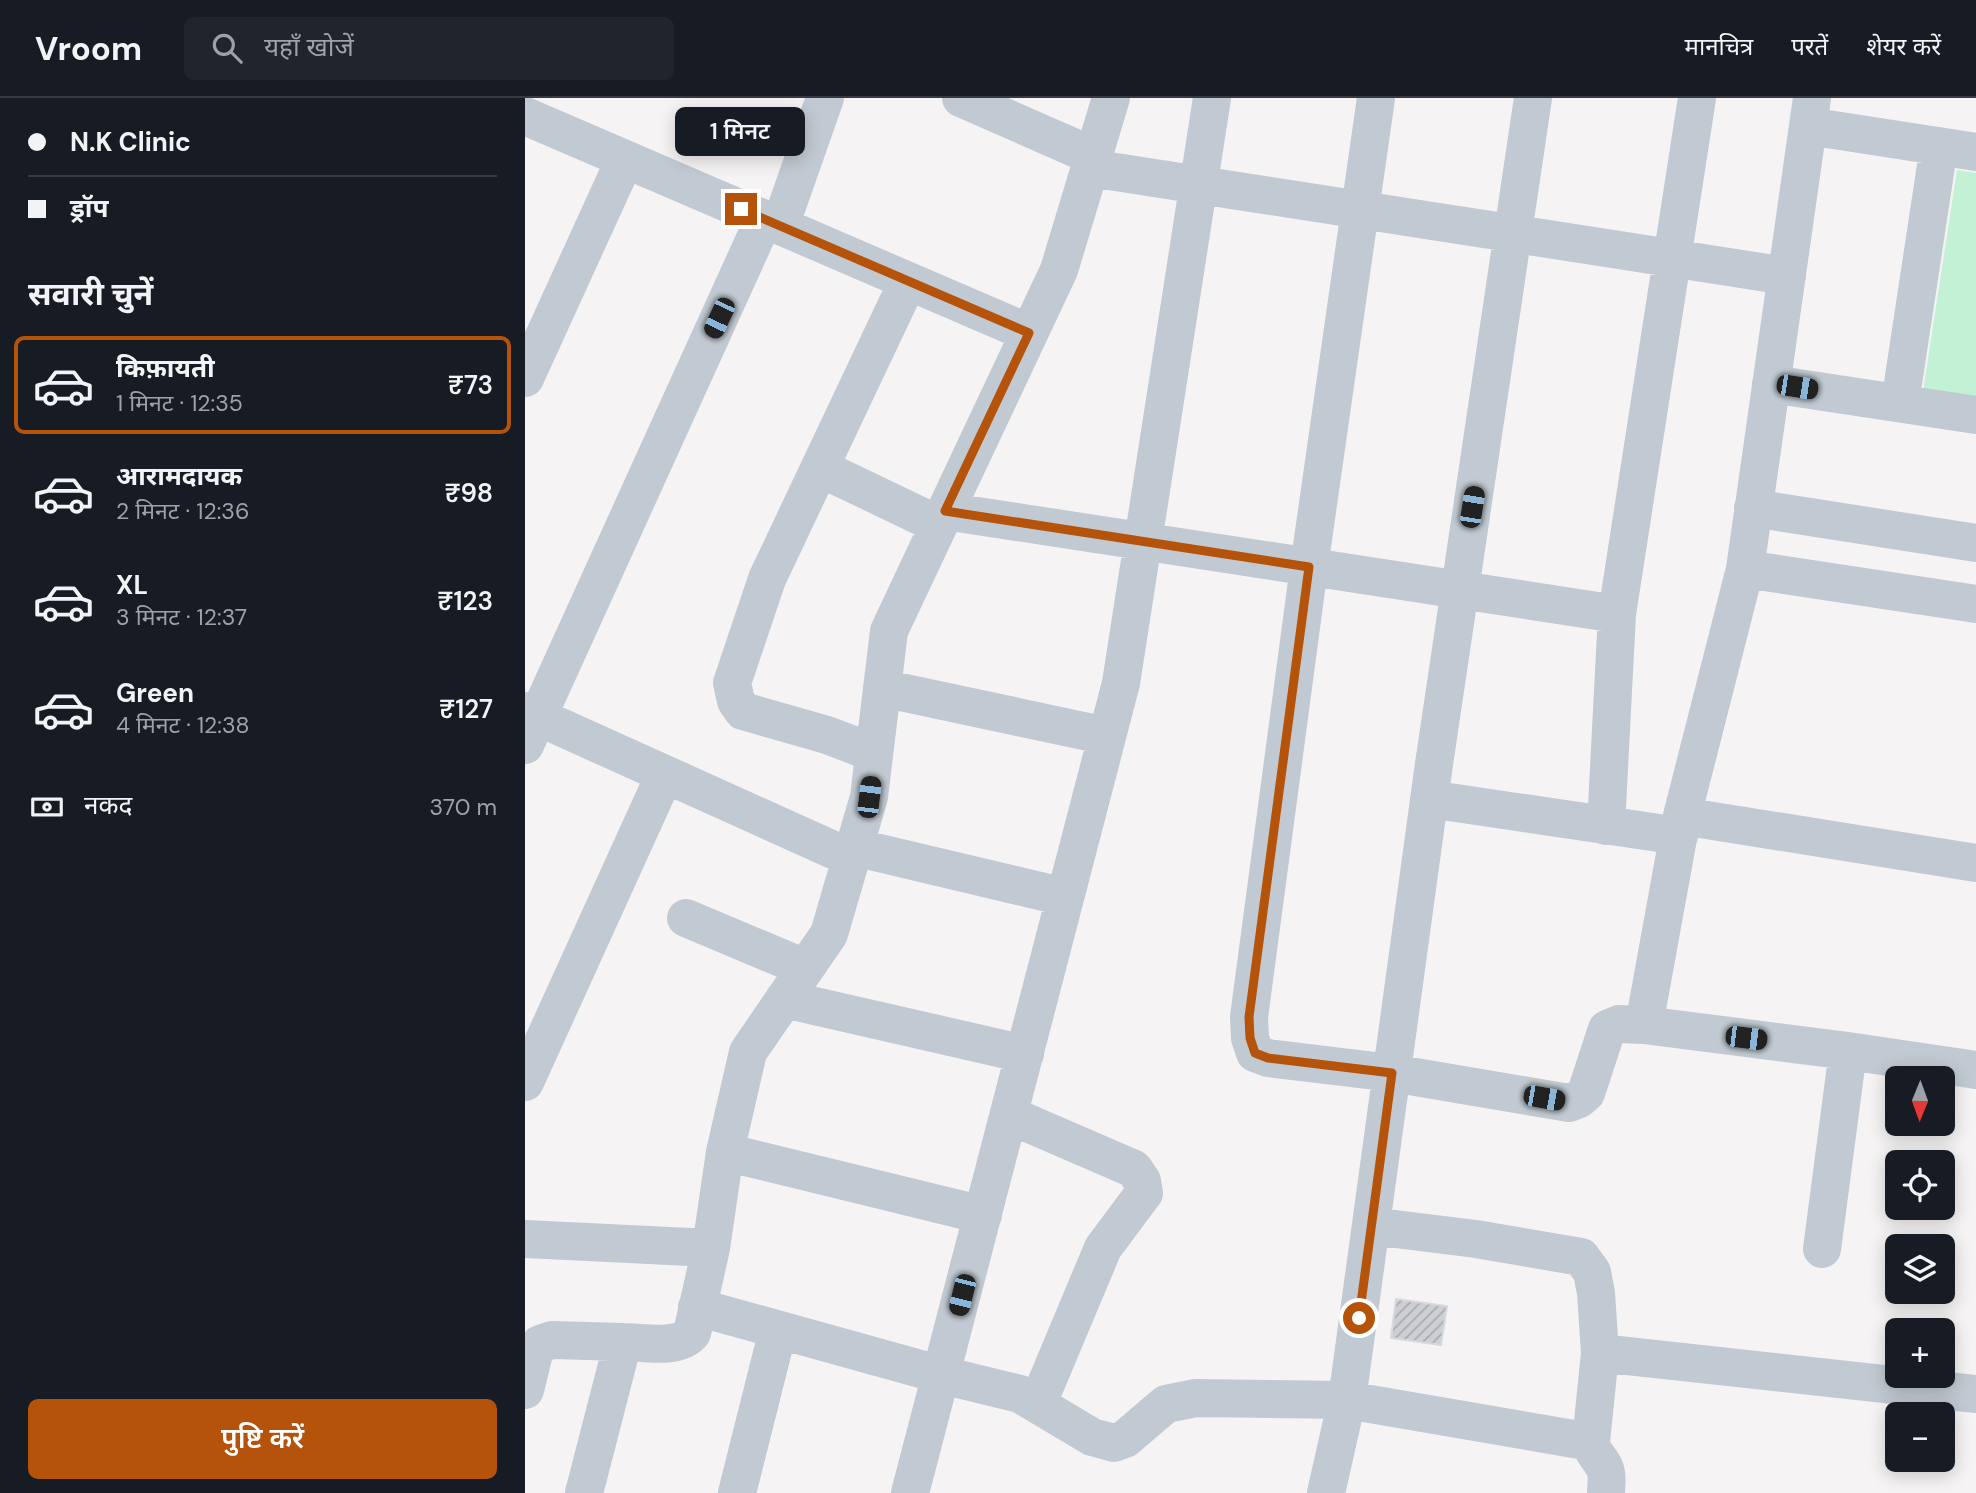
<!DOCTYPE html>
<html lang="hi">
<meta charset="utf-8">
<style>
:root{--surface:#171b24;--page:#20242c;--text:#f1f3f6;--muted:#9ea1a6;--line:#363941;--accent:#b45309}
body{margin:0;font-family:"DM Sans","Noto Sans Devanagari",sans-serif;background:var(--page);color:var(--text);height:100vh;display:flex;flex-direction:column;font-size:26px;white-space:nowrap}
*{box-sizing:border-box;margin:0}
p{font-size:23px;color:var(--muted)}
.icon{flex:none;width:38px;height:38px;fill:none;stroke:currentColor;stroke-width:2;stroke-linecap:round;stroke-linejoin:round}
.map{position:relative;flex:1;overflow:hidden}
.details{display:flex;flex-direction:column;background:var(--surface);width:525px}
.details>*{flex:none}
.banner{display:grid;align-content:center;height:154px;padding:0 28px;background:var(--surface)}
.needle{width:46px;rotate:181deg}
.buttons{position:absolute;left:1360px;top:968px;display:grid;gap:14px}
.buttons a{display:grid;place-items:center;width:70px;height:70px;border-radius:10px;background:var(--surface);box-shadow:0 4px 18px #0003;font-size:35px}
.end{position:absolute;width:32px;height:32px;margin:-16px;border:9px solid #b45309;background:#fff;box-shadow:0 0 0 4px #fff}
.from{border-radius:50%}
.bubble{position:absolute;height:49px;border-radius:10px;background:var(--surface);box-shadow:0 4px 18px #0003;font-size:23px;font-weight:600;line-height:49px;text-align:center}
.car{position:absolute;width:21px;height:42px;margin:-21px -10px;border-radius:9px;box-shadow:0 0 5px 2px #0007;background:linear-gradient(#222 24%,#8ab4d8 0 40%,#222 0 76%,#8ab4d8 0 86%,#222 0)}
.banner b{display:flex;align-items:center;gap:24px;height:66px;font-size:26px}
.banner b+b{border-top:2px solid var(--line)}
.banner i{width:18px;height:18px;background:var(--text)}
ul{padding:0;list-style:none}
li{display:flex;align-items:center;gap:21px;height:98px;margin:0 14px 10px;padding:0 14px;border:4px solid transparent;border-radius:10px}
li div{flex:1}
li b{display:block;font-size:26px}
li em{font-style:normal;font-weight:600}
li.on{border-color:var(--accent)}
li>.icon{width:63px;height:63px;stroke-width:1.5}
h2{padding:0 28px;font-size:32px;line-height:84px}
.pay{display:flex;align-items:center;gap:18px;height:77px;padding:0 28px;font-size:26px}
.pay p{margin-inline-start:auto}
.action{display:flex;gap:14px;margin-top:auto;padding:14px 28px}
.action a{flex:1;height:80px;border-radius:10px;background:var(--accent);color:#fff;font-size:28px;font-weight:600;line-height:80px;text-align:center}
header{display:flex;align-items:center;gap:42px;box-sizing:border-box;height:98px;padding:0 35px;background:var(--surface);border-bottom:2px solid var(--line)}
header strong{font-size:33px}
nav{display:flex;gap:38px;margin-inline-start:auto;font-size:24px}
.search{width:490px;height:63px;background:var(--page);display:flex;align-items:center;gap:18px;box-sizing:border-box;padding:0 24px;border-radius:10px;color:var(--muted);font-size:26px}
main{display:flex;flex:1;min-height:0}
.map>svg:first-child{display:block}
.green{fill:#c3f1d5}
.building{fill:url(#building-hatch);stroke:#d7d9de;stroke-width:2}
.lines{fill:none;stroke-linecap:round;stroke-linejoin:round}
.minor{stroke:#c1cad2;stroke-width:38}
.route{stroke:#b45309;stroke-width:9}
</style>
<header>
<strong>Vroom</strong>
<div class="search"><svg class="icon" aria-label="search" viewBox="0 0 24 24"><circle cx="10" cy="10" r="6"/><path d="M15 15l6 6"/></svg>यहाँ खोजें</div>
<nav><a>मानचित्र</a><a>परतें</a><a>शेयर करें</a></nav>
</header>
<main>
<section class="details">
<div class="banner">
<b><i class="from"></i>N.K Clinic</b>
<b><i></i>ड्रॉप</b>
</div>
<h2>सवारी चुनें</h2>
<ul>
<li class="on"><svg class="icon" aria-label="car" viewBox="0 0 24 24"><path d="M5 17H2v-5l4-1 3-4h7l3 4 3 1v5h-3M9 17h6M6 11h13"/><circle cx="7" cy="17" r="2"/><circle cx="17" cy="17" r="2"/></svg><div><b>किफ़ायती</b><p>1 मिनट · 12:35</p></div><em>₹73</em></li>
<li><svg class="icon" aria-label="car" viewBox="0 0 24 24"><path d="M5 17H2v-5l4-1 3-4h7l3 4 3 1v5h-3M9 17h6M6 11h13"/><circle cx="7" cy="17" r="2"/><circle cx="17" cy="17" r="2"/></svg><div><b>आरामदायक</b><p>2 मिनट · 12:36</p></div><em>₹98</em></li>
<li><svg class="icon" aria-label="car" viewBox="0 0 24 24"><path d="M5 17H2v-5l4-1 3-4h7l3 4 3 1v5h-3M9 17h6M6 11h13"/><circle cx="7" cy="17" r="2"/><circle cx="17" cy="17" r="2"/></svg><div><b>XL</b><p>3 मिनट · 12:37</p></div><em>₹123</em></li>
<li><svg class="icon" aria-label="car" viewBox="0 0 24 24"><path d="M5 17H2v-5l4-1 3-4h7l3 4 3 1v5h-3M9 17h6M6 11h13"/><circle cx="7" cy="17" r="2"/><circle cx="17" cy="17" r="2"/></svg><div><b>Green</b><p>4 मिनट · 12:38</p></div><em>₹127</em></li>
</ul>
<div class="pay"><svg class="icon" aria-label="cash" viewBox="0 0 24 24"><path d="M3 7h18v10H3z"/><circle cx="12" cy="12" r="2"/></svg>नकद<p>370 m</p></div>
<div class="action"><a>पुष्टि करें</a></div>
</section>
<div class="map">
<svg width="1451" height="1395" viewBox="0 0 1451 1395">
<defs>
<pattern id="building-hatch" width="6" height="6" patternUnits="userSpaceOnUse" patternTransform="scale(1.75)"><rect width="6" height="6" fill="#cdcfd5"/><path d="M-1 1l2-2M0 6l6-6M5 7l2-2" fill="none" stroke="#a8abb0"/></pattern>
</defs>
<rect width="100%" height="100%" fill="#f5f3f3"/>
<path class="green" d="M1432,72L1451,75V301L1398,293Z"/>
<path class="building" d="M871,1201L922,1208L916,1247L866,1240Z"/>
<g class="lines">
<path class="minor" d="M436,0L568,58
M851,0L784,469L724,919L725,940L730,955L743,960L867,975L1044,1005L1054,1001L1061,995L1082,931L1094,926L1119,927L1323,953L1451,972
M0,18L504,235
M1283,28L1451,54
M565,70L1262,178
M255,128L300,0
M0,280L100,61
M1246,286L1451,317
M1375,305L1414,48
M295,370L414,427
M1228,410L1451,445
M420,413L1092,516
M1220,471L1451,506
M357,590L582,638
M0,613L326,760
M0,647L239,121
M349,655L302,637L218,613L211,603L207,585L242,481L383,183
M904,701L1154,738
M1157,718L1451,765
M1081,728L1092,516L1172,0
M329,749L540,799
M161,820L280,870
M259,901L500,956
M1119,927L1157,718L1220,471L1287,0
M0,984L140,676
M484,1017L609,1071L617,1083L619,1095L578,1150L513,1305
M200,1054L458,1117
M846,1128L951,1141L1056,1159L1067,1174L1071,1195L1075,1255L1066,1344C1067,1356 1076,1360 1080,1371C1083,1378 1081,1387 1081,1395
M0,1141L186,1150
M1297,1151L1323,953
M172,1209L417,1277L495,1296L567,1339L589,1345L600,1341L641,1306L671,1300L822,1302L1066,1344
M1075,1255L1451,1296
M0,1292L9,1255L15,1246L27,1242L98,1244
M59,1395L98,1244C119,1244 153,1252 167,1235L186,1150L200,1054L223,954L304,836L344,699L364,533L534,172L586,0
M212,1395L253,1232
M385,1395L596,585L687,0
M801,1395L822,1302L909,666L1008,0"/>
</g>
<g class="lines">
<path class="route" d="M216,111L504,235L420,413L784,469L724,919L725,940L730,955L743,960L867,975L834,1220"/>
</g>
</svg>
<div class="buttons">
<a><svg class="needle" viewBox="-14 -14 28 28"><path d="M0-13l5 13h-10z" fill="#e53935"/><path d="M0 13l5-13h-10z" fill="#9ea1a6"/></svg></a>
<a><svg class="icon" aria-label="locate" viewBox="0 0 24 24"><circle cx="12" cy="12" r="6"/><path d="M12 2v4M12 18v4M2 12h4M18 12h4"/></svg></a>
<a><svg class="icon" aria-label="layers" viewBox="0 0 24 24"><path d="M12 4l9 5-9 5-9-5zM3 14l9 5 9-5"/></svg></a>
<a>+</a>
<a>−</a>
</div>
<i class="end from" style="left:834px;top:1220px"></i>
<i class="end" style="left:216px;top:111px"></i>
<div class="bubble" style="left:150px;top:9px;width:130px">1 मिनट</div>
<i class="car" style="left:194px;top:220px;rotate:205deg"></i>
<i class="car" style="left:1272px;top:289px;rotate:99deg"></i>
<i class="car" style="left:947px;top:409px;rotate:9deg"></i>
<i class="car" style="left:344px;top:699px;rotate:7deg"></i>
<i class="car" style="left:1221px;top:940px;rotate:97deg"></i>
<i class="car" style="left:1019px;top:1000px;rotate:100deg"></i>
<i class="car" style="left:437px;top:1197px;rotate:194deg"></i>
</div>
</main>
